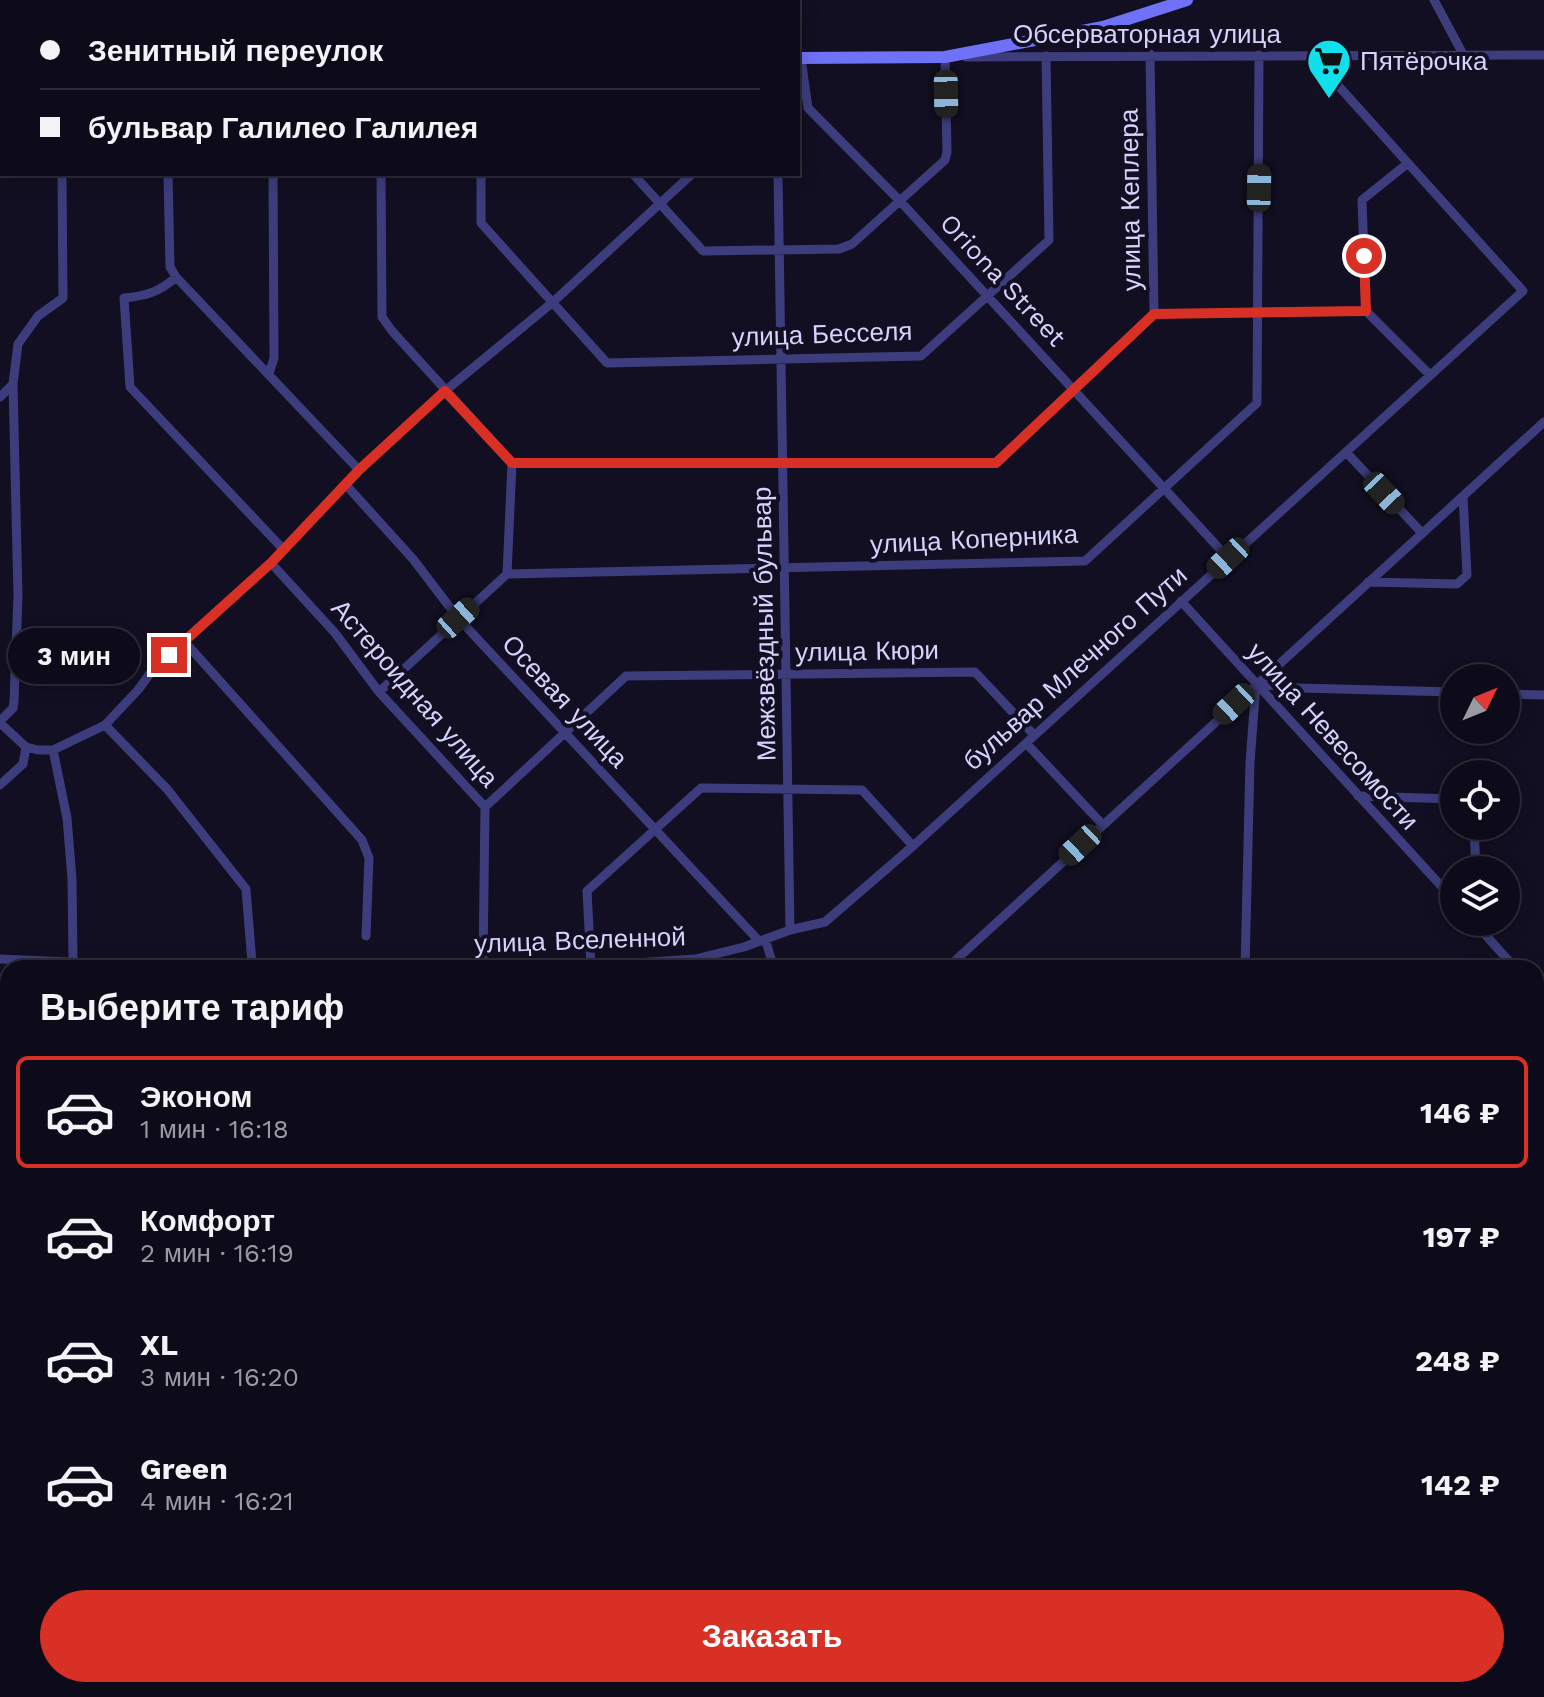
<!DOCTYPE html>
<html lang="ru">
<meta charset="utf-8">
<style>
:root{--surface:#0d0b19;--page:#161422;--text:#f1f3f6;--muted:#9a9ba2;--line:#2d2b38;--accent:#d93025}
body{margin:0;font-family:"Work Sans",sans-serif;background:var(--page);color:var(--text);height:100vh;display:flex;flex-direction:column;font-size:30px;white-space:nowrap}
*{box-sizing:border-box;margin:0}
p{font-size:26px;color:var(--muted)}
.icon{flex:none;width:44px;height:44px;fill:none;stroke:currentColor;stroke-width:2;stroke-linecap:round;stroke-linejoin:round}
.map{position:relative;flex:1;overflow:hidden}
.drawer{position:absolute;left:0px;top:960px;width:1544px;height:738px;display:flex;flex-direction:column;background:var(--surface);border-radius:24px 24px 0 0;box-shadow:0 4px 20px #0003,0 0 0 2px var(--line)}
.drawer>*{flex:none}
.guide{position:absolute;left:0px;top:0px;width:800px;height:176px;box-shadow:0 4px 20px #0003,0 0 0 2px var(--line);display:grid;align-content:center;height:176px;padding:0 40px;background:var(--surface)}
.needle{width:52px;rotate:47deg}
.fabs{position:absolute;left:1440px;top:664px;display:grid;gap:16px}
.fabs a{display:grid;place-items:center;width:80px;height:80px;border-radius:50%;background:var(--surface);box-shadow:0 4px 20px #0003,0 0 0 2px var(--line);font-size:40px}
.end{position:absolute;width:36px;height:36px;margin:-18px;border:10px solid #d93025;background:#fff;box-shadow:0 0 0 4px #fff}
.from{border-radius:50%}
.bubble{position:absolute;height:56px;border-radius:28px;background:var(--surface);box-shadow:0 4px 20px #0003,0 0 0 2px var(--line);font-size:26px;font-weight:700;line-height:56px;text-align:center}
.car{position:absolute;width:24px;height:48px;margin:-24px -12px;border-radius:10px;box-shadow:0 0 6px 2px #0007;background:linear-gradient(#222 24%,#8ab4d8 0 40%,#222 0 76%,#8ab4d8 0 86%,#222 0)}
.guide b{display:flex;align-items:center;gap:28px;height:76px;font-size:30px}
.guide b+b{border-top:2px solid var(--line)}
.guide i{width:20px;height:20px;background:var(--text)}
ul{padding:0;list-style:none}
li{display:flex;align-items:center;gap:24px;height:112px;margin:0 16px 12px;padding:0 24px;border:4px solid transparent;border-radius:12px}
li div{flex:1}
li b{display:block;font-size:30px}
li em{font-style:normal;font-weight:700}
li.active{border-color:var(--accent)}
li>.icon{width:72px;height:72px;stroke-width:1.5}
h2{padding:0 40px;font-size:36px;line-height:96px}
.cta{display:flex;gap:16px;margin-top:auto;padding:16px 40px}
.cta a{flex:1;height:92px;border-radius:48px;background:var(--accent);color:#fff;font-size:32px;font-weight:700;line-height:92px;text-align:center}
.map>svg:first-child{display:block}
.green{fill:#122b29}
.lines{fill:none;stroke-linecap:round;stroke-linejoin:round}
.river{stroke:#112644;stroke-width:16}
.minor{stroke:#3d3d7d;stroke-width:9}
.secondary{stroke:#6f72f6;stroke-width:12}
.route{stroke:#d93025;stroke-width:10}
.labels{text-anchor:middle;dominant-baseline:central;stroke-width:8;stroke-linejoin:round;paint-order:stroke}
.street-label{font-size:26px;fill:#d5d2fc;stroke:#110f21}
.poi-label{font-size:26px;fill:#d5d2fc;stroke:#110f21;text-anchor:start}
</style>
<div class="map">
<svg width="1544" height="1697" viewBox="0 0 1544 1697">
<rect width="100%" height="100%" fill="#110f21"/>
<path class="green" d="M1536,1022H1544V1572H1536Z
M0,1648H8V1690H279L282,1697H0Z
M332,1690H549L550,1697H338Z"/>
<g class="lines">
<path class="river" d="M0,1624L8,1625
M301,1690L304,1697"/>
<path class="minor" d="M1434,0L1464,56
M966,57L1544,55
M801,58L808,108L900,201L1228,558
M1408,163L1362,200L1366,311L1430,375
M168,174L170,267L176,277L359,470
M381,174L382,317L392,331L512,463H996L1154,314L1150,54
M481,174V223L607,363L921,356L1049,240L1046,56
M633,174L703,251L839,249L852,244L945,160L947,152L945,57H951
M778,174L790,930
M176,277C160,292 145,296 124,298L130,387L283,549
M1154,314L1366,311
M269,374L274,358L273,174
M0,397L13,384
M1346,452L1422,533
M346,485L413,559L458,618L759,941
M271,563L335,633L379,692L485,807L483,964
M507,574L512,463
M1368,582L1457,584L1467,575L1463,496
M1181,601L1454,900
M184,641L362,840L369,858L366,936
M379,692L507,574L1085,561L1257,403L1259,55
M1506,694L1544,695
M0,721L13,708L14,701L18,596L13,384L18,344L38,316L63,298L62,174
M0,723L26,747L38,750H53L105,725L138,690L154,668L271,563L359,470L445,391L553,302L692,174
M105,725L167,789L246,889L252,963L320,968
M1026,743L1103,825
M53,750L67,818L72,879L73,961
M0,785L23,764L26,747
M1358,796L1454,799
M485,807L626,676L975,672L1034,735
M1474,826L1476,870
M1474,922L1515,968
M765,939L774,968
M0,959L137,965
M591,966L587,891L701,788L862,790L913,846
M415,968L483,964L591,966L695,959L744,947L790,930L825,922L913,846L1523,291L1334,81L1328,67V55
M947,968L1544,422
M1245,968L1250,762L1256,684L1299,688L1454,692
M0,1164H8
M0,1611L8,1612
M312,1690L315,1697"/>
<path class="secondary" d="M798,58L945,57L1103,27L1187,0
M0,61H2"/>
</g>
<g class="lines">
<path class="route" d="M169,655L271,563L359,470L445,391L512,463H996L1154,314L1366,311L1364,256"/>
</g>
<defs>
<g id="supermarket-pin" transform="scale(2.3)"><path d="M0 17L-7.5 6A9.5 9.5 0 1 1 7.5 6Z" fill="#0fe0ec" stroke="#110f21"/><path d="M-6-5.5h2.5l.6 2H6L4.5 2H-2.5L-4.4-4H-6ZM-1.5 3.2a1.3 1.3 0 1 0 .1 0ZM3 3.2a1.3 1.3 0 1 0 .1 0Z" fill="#111"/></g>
</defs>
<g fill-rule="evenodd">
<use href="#supermarket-pin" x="1329" y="61"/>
</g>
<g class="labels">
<g class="street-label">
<text x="1147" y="34">Обсерваторная улица</text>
<text transform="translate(1130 200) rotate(-91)">улица Кеплера</text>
<text transform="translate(1003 280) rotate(47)">Oriona Street</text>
<text transform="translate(822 334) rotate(-2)">улица Бесселя</text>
<text transform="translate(974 539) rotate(-3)">улица Коперника</text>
<text transform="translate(764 624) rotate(-91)">Межзвёздный бульвар</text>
<text transform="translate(867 651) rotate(-1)">улица Кюри</text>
<text transform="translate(1075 668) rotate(-42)">бульвар Млечного Пути</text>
<text transform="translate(415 693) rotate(49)">Астероидная улица</text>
<text transform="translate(565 701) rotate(47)">Осевая улица</text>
<text transform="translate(1333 736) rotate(48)">улица Невесомости</text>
<text transform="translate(580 940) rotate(-2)">улица Вселенной</text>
</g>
<g class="poi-label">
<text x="1360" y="61">Пятёрочка</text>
</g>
</g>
</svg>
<div class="fabs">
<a><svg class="needle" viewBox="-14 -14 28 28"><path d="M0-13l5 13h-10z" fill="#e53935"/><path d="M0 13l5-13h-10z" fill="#9a9ba2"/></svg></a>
<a><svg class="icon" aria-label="locate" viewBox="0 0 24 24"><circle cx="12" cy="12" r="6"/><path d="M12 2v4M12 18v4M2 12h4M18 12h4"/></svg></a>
<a><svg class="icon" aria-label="layers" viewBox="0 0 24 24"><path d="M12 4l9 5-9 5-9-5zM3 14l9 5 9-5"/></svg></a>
</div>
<i class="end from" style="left:1364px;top:256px"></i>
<i class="end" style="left:169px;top:655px"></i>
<div class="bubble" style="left:8px;top:628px;width:132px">3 мин</div>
<i class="car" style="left:946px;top:94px;rotate:179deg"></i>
<i class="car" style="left:1259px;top:188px;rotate:1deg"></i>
<i class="car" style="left:1384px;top:493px;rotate:137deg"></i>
<i class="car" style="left:1228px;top:558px;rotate:227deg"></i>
<i class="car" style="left:458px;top:618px;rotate:48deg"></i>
<i class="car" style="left:1234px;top:704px;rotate:227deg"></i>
<i class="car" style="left:1080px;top:845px;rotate:227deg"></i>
<div class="guide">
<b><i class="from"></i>Зенитный переулок</b>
<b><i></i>бульвар Галилео Галилея</b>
</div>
<section class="drawer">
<h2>Выберите тариф</h2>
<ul>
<li class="active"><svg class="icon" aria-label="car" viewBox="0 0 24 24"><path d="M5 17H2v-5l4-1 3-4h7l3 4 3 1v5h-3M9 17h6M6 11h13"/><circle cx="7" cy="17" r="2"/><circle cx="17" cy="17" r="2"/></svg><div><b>Эконом</b><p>1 мин · 16:18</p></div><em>146 ₽</em></li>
<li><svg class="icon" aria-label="car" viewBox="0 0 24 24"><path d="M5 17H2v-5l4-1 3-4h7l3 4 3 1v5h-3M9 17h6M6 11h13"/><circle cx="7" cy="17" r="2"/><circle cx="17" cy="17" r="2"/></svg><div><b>Комфорт</b><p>2 мин · 16:19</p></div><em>197 ₽</em></li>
<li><svg class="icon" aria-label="car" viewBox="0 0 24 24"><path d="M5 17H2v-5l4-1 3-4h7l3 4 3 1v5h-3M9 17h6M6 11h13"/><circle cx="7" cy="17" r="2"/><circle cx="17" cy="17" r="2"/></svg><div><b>XL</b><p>3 мин · 16:20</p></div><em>248 ₽</em></li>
<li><svg class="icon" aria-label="car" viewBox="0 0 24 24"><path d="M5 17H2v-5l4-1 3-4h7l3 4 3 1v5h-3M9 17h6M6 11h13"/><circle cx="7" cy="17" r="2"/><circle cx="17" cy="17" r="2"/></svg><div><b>Green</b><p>4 мин · 16:21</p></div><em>142 ₽</em></li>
</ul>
<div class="cta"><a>Заказать</a></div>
</section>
</div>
